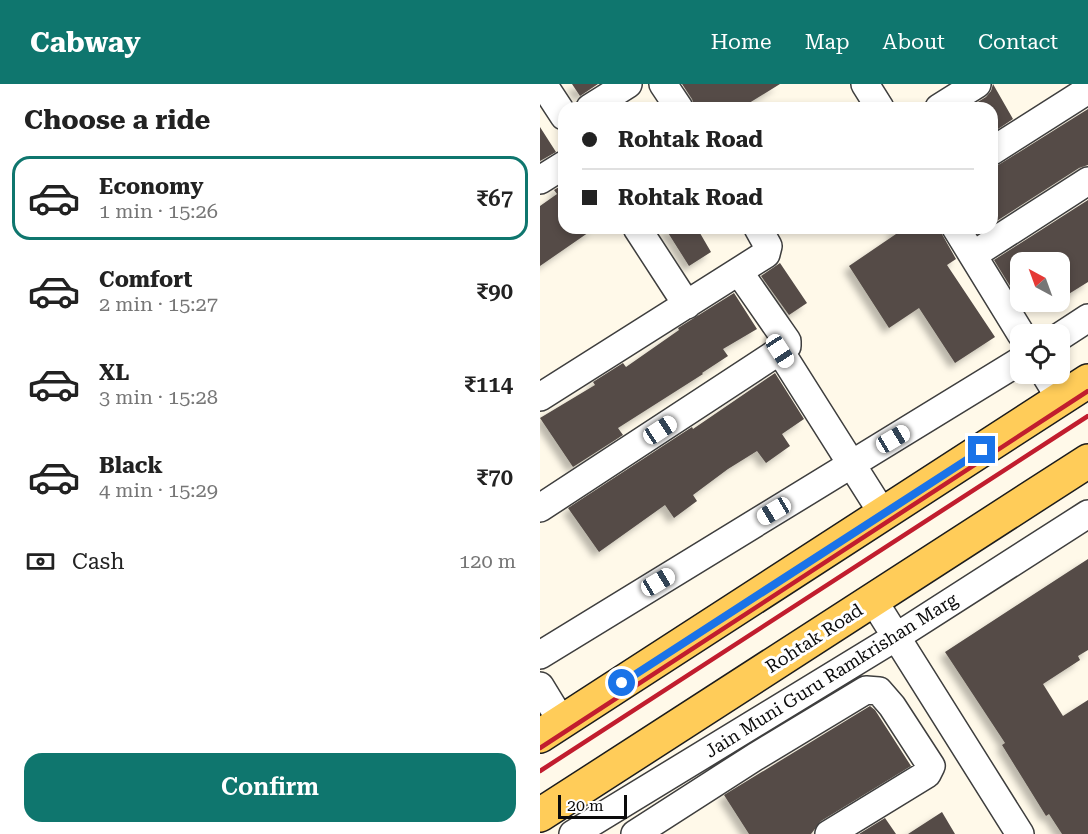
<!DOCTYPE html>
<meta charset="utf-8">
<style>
:root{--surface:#fff;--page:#f2f2f2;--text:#222;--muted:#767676;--line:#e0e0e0;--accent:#0f766e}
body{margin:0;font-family:"Roboto Serif",serif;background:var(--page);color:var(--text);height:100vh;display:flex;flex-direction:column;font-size:22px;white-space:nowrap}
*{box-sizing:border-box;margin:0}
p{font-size:20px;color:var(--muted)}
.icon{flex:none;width:33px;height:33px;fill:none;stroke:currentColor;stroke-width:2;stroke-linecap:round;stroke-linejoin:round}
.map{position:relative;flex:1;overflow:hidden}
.details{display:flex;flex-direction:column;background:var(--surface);width:540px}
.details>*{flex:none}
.banner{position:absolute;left:18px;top:18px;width:440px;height:132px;border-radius:18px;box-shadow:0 3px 9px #0003;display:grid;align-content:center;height:132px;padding:0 24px;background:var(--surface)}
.needle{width:39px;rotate:319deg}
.buttons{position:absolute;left:470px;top:168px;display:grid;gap:12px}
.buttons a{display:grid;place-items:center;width:60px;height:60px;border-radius:12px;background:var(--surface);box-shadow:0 3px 9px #0003;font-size:30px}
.scale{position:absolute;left:18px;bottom:15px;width:69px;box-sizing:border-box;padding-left:6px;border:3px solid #0b0b0b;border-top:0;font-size:16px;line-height:21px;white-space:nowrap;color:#0b0b0b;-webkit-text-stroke:4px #fff;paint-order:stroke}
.end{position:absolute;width:27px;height:27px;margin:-14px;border:8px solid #1a73e8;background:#fff;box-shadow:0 0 0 3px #fff}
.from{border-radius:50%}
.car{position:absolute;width:18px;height:36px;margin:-18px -9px;border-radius:8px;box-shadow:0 0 4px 2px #0007;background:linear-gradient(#fff 24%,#345 0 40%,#fff 0 76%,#345 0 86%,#fff 0)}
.banner b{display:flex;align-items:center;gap:21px;height:57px;font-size:22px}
.banner b+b{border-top:2px solid var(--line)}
.banner i{width:15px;height:15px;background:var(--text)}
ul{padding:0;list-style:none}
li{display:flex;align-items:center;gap:18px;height:84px;margin:0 12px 9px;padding:0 12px;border:3px solid transparent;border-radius:18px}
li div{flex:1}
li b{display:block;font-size:22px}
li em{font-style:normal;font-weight:600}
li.selected{border-color:var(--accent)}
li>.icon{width:54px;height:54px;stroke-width:1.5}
h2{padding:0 24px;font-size:27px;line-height:72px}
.pay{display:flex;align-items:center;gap:15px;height:66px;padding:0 24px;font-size:22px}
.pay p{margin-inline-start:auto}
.action{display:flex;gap:12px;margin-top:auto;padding:12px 24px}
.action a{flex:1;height:69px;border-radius:18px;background:var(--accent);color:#fff;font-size:24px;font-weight:600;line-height:69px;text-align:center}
header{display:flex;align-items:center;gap:36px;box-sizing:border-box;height:84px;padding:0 30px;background:var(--accent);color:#fff}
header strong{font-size:28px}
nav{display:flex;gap:33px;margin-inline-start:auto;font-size:21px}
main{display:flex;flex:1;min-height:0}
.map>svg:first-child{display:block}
.building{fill:#544b47;filter:url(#shadow)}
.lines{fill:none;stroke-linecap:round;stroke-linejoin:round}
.minor-casing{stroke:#3e3e3e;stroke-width:30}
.primary-casing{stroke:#1c1c1c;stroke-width:36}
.minor{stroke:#fff;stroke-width:27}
.primary{stroke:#ffcc59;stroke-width:33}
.rail{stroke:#c11d2e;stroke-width:4.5}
.route{stroke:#1a73e8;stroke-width:8}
.labels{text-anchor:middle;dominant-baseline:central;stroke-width:6;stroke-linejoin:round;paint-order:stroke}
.street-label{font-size:18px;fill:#0b0b0b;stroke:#fff}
</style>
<header>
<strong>Cabway</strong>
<nav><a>Home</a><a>Map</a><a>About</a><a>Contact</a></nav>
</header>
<main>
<section class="details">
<h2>Choose a ride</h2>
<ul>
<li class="selected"><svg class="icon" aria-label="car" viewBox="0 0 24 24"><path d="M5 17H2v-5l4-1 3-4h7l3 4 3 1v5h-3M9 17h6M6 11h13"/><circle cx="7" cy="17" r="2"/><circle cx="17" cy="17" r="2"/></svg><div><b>Economy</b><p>1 min · 15:26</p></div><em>₹67</em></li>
<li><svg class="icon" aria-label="car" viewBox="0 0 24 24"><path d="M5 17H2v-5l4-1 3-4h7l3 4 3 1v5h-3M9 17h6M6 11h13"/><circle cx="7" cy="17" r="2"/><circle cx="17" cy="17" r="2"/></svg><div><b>Comfort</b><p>2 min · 15:27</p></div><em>₹90</em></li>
<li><svg class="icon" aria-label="car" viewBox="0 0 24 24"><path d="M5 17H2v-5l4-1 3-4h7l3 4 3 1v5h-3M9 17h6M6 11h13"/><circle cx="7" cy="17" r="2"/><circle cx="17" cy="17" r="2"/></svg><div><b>XL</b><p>3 min · 15:28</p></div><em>₹114</em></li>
<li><svg class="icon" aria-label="car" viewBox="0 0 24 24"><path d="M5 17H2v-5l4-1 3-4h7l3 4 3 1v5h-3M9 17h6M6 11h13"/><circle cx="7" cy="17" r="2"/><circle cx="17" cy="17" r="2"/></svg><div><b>Black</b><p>4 min · 15:29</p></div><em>₹70</em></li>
</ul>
<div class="pay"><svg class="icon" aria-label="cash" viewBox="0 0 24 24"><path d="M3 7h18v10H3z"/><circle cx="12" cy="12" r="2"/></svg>Cash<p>120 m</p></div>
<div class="action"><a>Confirm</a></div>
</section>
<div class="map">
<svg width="548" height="750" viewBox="0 0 548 750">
<defs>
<filter id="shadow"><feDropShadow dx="-5.5" dy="5.5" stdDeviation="3" flood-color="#0004"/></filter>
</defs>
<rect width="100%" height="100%" fill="#fff9e9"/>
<path class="building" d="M32,0H58L40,12Z
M142,0H240L201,24H155L152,15Z
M453,0L473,35L452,49V24H428L446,13L451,7Z
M548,25V81L539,84L452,140V83L460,80Z
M0,43L16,68L0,77Z
M24,100V144H55L0,182V122L17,110L14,106Z
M548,116V198L519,216V178H480V218L454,176Z
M125,144H157L171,168L149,182Z
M352,144H400L403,152L416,175L407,181L455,253L415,279L379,224L349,244L309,182L356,150Z
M240,179L267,219L249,231L221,192Z
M194,209L217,245L183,265L188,272L162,289L163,290L78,344L83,351L33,383L0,334L55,301L53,298L83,279L86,283L139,246L138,244Z
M235,289L264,335L242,350L250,362L226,379L217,367L188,385L153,411L157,417L134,434L125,421L59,468L28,424L152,343L153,345Z
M548,475V566L538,572L540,576L503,600L523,632L548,616V750H522L509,730L506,732L462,661L465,659L405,568Z
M330,622L335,626L371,682L281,737L271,750H209L184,711Z
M402,728L415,750H368Z
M345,734L356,750H319Z"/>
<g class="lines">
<g class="minor-casing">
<path id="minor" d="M3,0L24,32
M123,0L139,24
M325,0L340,24
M50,24L88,0
M399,24L437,0
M452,67L548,6
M0,96L24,81
M97,144L147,221
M416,144L481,250
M433,171L548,97
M519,253L548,234
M240,267L343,430
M505,290L521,316
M0,313L226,170L228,162L218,144
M0,424L247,262V257L199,188
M333,516L480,750
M0,571L480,277
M0,602L22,638
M33,750L356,553L548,430
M95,750L215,673L326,606L339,607L352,622L391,682L387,690L289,750"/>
</g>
<g class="primary-casing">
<path id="primary" d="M0,652L548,297
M0,731L548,377"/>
</g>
<use href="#minor" class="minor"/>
<use href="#primary" class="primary"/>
<path class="rail" d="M0,664L548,307
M0,687L548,332"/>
</g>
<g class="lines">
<path class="route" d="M82,599L442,366"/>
</g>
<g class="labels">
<g class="street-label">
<text transform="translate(274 554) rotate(-33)">Rohtak Road</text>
<text transform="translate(291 591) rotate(-32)">Jain Muni Guru Ramkrishan Marg</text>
</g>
</g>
</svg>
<div class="buttons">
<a><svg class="needle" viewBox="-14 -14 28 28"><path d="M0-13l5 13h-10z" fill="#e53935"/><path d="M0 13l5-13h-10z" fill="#767676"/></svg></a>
<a><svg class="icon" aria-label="locate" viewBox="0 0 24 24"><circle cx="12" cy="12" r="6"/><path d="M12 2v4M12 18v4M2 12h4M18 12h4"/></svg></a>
</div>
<div class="scale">20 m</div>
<i class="end from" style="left:82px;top:599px"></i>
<i class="end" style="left:442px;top:366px"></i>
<i class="car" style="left:240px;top:267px;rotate:147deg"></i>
<i class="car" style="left:120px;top:346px;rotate:57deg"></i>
<i class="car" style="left:353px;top:355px;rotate:59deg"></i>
<i class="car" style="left:234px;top:427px;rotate:239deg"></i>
<i class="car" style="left:118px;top:498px;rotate:59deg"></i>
<div class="banner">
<b><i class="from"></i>Rohtak Road</b>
<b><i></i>Rohtak Road</b>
</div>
</div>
</main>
